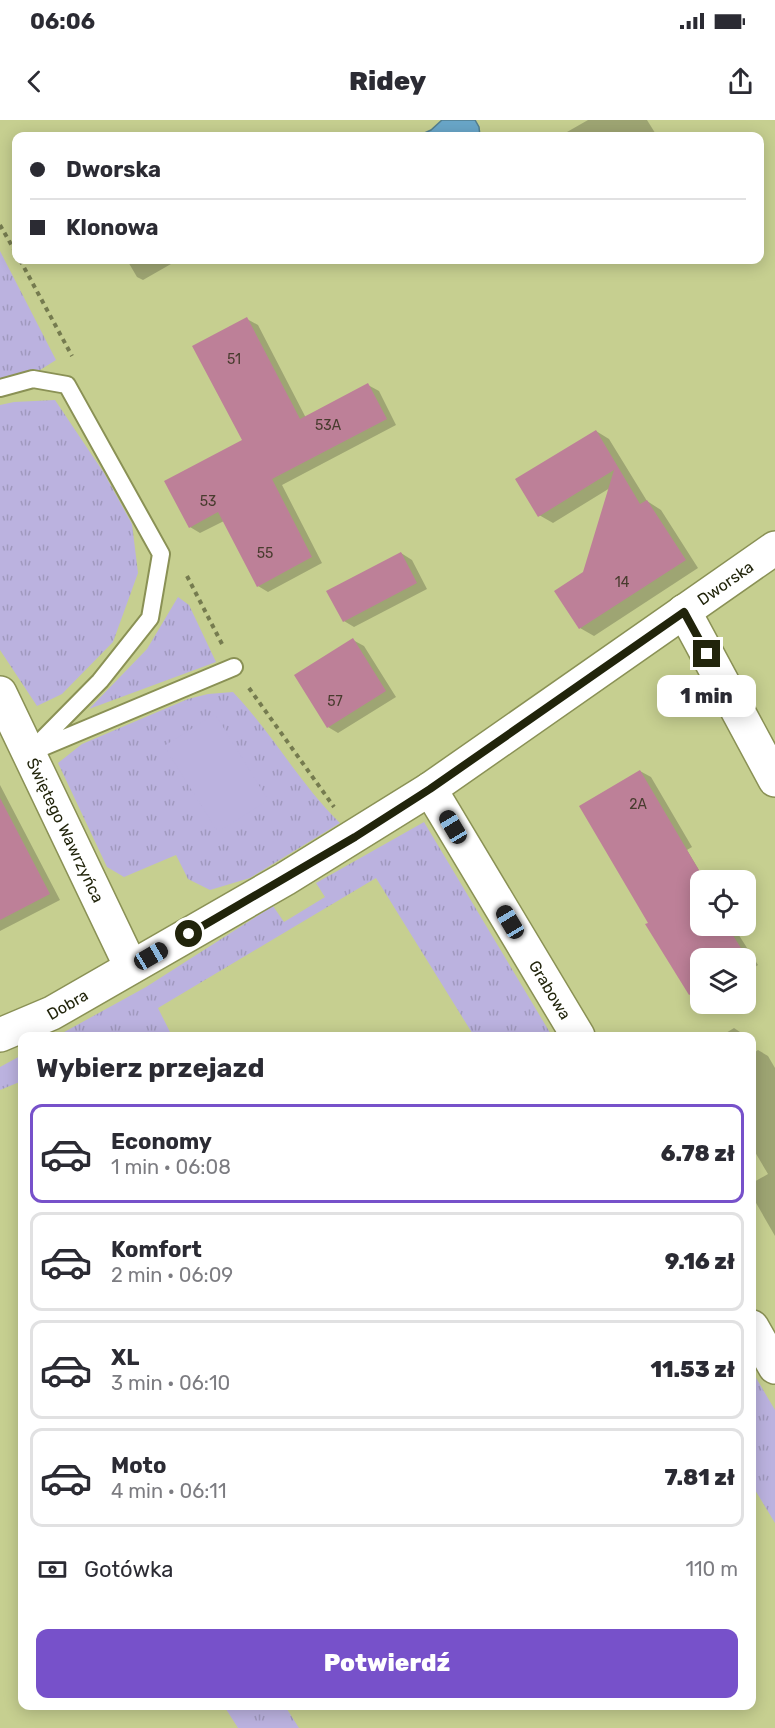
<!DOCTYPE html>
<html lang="pl">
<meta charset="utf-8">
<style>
:root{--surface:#fff;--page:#f2f2f3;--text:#2b2b33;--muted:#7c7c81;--line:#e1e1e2;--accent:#7751ca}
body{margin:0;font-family:Rubik,sans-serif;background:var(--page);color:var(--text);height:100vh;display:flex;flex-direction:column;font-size:22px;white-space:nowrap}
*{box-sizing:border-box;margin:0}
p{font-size:20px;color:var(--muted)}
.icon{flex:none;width:33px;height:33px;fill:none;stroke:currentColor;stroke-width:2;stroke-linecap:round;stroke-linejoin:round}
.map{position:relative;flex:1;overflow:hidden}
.sheet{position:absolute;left:18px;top:912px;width:738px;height:678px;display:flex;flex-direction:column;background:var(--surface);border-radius:12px;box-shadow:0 3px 15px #0003}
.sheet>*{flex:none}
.top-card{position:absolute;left:12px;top:12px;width:752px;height:132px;border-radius:12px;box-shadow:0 3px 15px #0003;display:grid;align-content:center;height:132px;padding:0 18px;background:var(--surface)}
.buttons{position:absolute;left:690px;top:750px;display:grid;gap:12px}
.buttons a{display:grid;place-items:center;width:66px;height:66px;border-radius:12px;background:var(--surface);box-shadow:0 3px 15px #0003;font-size:30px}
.end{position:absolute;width:27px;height:27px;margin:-14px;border:8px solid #21240b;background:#fff;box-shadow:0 0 0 3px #fff}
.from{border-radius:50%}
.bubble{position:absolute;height:42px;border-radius:12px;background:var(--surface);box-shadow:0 3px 15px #0003;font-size:20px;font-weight:800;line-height:42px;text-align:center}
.car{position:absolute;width:18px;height:36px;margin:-18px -9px;border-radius:8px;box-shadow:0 0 4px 2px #0007;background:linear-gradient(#222 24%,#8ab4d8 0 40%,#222 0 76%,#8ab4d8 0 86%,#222 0)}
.top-card b{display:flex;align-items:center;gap:21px;height:57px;font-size:22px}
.top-card b+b{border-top:2px solid var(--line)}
.top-card i{width:15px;height:15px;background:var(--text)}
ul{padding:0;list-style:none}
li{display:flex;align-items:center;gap:18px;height:99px;margin:0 12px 9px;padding:0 6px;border:3px solid var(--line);border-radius:12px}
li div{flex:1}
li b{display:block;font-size:22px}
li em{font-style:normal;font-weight:800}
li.active{border-color:var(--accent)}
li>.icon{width:54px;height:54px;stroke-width:1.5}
h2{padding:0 18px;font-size:27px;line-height:72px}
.pay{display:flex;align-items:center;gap:15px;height:66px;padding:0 18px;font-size:22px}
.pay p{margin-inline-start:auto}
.cta{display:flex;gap:12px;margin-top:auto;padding:12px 18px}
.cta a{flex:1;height:69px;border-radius:12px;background:var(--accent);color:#fff;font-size:24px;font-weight:800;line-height:69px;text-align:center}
.status{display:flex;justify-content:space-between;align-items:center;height:42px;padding:0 30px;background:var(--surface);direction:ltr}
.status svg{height:16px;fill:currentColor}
header{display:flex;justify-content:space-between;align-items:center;height:78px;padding:0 18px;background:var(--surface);font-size:27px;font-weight:800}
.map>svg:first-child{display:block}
.grass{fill:url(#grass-tufts)}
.pitch{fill:#bbb2df}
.water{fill:#69a6c8;stroke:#537f8f;stroke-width:1.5}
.shadow{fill:#0003}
.building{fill:#bd8098}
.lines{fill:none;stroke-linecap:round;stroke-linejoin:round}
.service-casing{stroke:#8a9155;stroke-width:20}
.minor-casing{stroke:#8a9155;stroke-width:36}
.path{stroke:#757b4f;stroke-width:4;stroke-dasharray:4.5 4.5;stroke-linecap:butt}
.service{stroke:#fff;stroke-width:16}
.minor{stroke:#fff;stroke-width:33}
.route{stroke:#21240b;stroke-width:8}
.labels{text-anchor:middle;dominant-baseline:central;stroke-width:6;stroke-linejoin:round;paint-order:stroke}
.number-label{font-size:14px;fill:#483b2e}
.street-label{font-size:16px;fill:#21240b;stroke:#e7eccd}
</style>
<div class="status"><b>06:06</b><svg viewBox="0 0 49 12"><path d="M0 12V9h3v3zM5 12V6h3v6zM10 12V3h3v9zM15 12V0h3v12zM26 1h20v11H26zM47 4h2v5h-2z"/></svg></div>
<header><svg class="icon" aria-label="back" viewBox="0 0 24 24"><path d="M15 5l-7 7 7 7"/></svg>Ridey<svg class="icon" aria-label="share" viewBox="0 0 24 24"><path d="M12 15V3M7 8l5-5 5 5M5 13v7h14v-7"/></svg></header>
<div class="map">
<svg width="775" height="1608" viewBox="0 0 775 1608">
<defs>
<pattern id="grass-tufts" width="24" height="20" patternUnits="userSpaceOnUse" patternTransform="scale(1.5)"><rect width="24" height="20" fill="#bbb2df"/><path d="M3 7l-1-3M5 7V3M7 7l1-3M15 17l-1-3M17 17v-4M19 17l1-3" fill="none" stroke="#a099be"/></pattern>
</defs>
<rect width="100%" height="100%" fill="#c6cf90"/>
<path class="grass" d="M0,131L56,240L32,255L0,259Z
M55,280L104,353L132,404L138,453L113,522L62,574L37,586L0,530V285L14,282Z
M178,477L189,485L216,542L89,589L147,529Z
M233,572C272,613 300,664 340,703L250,758L210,770L188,759L176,735L124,757L107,747L58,643L82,624L188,579L208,574Z
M424,702L552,916H474L376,758L158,888L172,916H57L146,867L273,786L284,802L325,777L316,763Z
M22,935V961L0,970V947Z
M752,1251L775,1290V1403L752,1365Z
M224,1586H285L299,1608H238Z"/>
<path class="pitch" d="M215,594L268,680L218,712L164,626Z"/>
<path class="water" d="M442,0H475L479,7L480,16H418L431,10Z"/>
<path class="shadow" d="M588,0H647L657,16H560Z
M127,140H178L143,160L137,157Z
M247,199L258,205L306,298L368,265L379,271L396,305L282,365L322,443L268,472L258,466L224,401L200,413L190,407L244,321Z
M596,311L609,319L647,381L661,390L698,448L594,516L580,508L584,453L610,368L553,403L539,395Z
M401,433L412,440L427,469L354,507L344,501Z
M353,520L364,526L396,577L338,613L328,607Z
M640,651L651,657L692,727L687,730L705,760H700V806H733L758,845L746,853V838H700V880L690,874L650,803Z
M0,665L60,780L0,811Z
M734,908L746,916H721Z
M752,926L755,932L758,930L768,936L775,948V1116L752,1076V1063L768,1054L752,1027Z"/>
<path class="building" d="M247,197L300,299L368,263L387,299L272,359L312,437L257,467L218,392L189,408L164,361L242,320L192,226Z
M596,310L640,384L647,380L686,440L579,509L554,471L583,452L614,350L538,397L515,359Z
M401,432L417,463L343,502L326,471Z
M353,518L386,571L327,608L294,555Z
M640,650L700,752V806H727L748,839L746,840V838H700V868L689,875L645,804L648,803L579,686Z
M0,678L50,774L0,800Z"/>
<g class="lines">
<g class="service-casing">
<path id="service" d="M0,268L33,259L67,265L161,434L150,498L100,561L28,634
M36,630L234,547"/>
</g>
<g class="minor-casing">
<g id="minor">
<path d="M684,491L775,660"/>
<path id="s1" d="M0,573L131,847"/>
<path id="s2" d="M430,669L578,916"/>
<path id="s3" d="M0,915L52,893L285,759L430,669L775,428"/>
<path d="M752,1207L775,1247"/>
</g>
</g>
<path class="path" d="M0,105L16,133
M20,140L72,236
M187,456L222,524
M249,568L334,687"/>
<use href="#service" class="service"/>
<use href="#minor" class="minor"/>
</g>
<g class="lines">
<path class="route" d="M189,814L355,717L430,669L684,492L707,534"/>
</g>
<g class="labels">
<g class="number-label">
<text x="234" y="239">51</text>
<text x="328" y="305">53A</text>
<text x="208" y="381">53</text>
<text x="265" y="433">55</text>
<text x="622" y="462">14</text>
<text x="335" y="581">57</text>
<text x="638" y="684">2A</text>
</g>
<g class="street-label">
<text stroke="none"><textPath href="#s3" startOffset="856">Dworska</textPath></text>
<text stroke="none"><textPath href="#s1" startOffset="152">Świętego Wawrzyńca</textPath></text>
<text stroke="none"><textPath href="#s2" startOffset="234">Grabowa</textPath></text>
<text stroke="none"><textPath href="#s3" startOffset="74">Dobra</textPath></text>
</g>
</g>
</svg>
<div class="buttons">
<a><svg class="icon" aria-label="locate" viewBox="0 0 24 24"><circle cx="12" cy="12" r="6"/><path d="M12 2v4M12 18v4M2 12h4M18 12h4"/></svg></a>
<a><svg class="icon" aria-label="layers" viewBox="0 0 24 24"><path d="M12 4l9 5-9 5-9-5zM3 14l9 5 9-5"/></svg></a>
</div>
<i class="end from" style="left:189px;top:814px"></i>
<i class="end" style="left:707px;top:534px"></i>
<div class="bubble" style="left:657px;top:555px;width:99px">1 min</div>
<i class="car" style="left:453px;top:707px;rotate:329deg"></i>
<i class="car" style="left:510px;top:802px;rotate:329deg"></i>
<i class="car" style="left:151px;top:836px;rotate:60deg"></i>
<div class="top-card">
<b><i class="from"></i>Dworska</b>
<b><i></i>Klonowa</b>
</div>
<section class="sheet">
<h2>Wybierz przejazd</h2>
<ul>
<li class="active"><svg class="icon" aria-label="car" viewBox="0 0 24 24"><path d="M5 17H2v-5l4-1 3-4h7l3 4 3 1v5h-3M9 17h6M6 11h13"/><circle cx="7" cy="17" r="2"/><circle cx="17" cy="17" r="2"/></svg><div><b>Economy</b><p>1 min · 06:08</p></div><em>6.78 zł</em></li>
<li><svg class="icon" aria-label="car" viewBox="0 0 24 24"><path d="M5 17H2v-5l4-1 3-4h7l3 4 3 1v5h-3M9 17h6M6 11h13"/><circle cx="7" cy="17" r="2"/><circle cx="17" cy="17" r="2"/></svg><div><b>Komfort</b><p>2 min · 06:09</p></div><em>9.16 zł</em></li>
<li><svg class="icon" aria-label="car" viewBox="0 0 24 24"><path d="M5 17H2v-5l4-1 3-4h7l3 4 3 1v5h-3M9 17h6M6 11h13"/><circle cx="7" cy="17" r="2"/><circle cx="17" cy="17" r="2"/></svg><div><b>XL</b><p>3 min · 06:10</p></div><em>11.53 zł</em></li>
<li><svg class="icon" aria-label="car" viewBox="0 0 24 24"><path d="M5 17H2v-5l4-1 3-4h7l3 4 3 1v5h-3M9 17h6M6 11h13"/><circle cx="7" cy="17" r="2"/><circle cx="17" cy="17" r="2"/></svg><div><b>Moto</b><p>4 min · 06:11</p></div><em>7.81 zł</em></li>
</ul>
<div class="pay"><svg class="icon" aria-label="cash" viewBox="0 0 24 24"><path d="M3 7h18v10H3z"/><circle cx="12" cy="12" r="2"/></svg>Gotówka<p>110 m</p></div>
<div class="cta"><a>Potwierdź</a></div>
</section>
</div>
